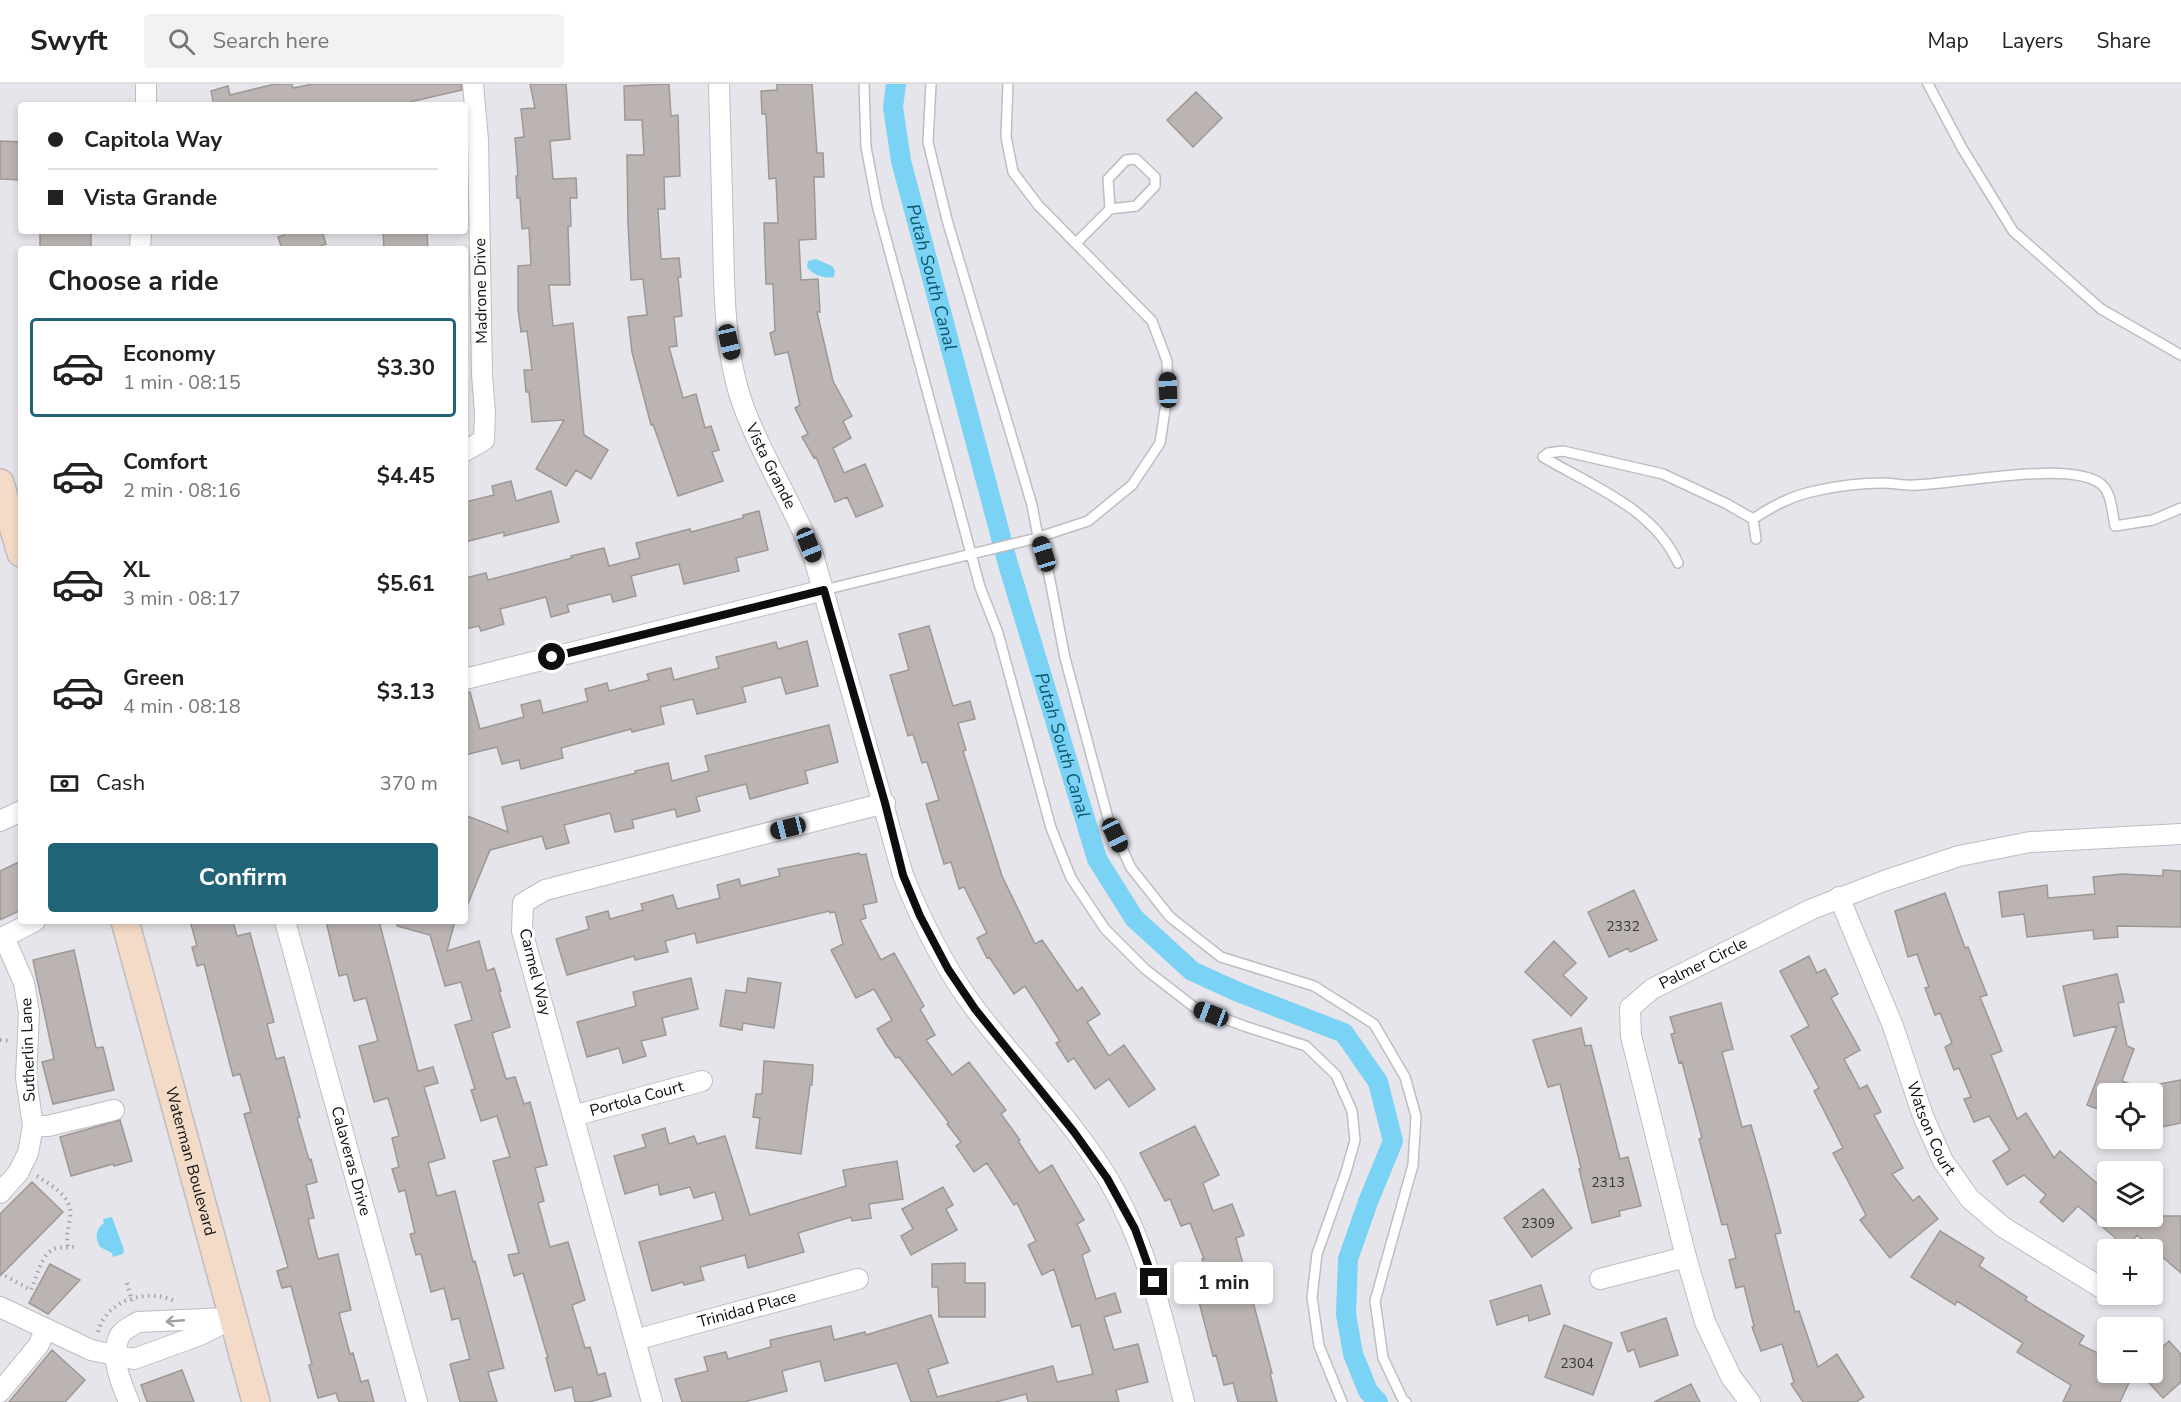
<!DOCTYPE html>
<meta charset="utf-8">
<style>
:root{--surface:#fff;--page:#f2f2f2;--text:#222;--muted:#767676;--line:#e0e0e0;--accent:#216377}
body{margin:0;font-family:"Nunito Sans",sans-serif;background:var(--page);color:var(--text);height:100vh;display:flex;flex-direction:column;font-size:22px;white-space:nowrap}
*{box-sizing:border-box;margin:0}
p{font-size:20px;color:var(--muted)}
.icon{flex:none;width:33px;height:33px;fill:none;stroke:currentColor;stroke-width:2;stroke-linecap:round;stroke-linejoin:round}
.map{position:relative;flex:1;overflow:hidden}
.side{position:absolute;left:18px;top:162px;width:450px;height:678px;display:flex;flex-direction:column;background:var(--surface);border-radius:6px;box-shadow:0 3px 9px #0003}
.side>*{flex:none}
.top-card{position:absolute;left:18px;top:18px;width:450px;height:132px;border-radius:6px;box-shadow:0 3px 9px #0003;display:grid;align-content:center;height:132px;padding:0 30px;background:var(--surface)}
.tools{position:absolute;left:2097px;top:999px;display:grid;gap:12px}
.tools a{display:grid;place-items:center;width:66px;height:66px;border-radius:6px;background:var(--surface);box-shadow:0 3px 9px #0003;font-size:30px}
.end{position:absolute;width:27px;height:27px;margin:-14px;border:8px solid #0d0e0f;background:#fff;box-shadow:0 0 0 3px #fff}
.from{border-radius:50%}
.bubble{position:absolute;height:42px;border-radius:6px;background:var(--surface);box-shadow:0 3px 9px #0003;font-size:20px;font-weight:700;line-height:42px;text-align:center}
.car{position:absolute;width:18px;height:36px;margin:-18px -9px;border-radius:8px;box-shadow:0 0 4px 2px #0007;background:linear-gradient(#222 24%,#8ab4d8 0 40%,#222 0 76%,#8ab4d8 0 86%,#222 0)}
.top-card b{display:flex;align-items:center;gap:21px;height:57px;font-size:22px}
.top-card b+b{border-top:2px solid var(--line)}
.top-card i{width:15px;height:15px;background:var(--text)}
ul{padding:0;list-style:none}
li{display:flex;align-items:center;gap:18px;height:99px;margin:0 12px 9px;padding:0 18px;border:3px solid transparent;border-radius:6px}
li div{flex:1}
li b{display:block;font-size:22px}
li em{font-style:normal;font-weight:700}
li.on{border-color:var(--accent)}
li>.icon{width:54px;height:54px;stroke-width:1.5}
h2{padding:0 30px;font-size:27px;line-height:72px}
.pay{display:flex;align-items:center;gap:15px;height:66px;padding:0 30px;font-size:22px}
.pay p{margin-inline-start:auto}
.button{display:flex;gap:12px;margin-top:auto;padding:12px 30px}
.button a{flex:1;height:69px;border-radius:6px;background:var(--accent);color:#fff;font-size:24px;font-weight:700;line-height:69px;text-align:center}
header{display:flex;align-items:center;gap:36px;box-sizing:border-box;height:84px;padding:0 30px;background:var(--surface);border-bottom:2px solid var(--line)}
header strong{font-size:28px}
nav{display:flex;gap:33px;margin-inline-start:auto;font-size:21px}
.search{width:420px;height:54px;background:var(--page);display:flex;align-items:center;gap:15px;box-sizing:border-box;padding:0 21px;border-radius:6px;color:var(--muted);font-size:22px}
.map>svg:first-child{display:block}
.water{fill:#7ad2f4}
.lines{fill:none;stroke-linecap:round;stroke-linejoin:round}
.canal{stroke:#7ad2f4;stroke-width:20}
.building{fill:#bbb4b2;stroke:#9e9895;stroke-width:1.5}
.lane-casing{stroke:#bdbdc3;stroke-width:12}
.street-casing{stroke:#bdbdc3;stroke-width:22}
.secondary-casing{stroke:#bdbdc3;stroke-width:30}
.path{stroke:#a3a3a8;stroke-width:4;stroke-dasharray:1.5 4.5;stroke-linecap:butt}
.lane{stroke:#fff;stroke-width:9}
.street{stroke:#fff;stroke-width:20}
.secondary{stroke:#f4dbc7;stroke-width:27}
.oneway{stroke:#9e9f9f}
.route{stroke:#0d0e0f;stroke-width:8}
.labels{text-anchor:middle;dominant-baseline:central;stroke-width:6;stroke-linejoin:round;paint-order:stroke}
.number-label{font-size:14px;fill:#383838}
.street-label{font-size:16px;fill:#0d0e0f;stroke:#fff}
.water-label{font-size:18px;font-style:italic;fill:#0d576e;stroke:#fff}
</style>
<header>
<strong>Swyft</strong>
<div class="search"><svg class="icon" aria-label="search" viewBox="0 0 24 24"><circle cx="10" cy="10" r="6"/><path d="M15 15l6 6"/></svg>Search here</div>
<nav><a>Map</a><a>Layers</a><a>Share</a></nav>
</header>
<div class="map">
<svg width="2181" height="1318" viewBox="0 0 2181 1318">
<rect width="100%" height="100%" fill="#e5e5eb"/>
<path class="water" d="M816,175L832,182L835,187L834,193C824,195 813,191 807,183L808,177Z
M112,1133L124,1166L123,1170L113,1173L112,1169L100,1163C95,1154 95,1146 104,1139L103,1135Z"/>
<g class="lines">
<path class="canal" id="s1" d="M896,0L893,23L901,77L1008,480L1097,775L1134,834L1192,887L1238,908L1344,949L1378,998L1393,1057L1368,1118L1348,1175L1346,1230L1353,1270L1368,1307L1378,1318"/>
</g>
<path class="building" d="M275,0H292L293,4L313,0H461L462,6L397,21H214L211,7L228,2L230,11Z
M530,0H566L570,55L550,57L553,95L576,94L577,114H570L571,142L568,143L570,201H549L553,242L573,239L584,351L608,366L591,395L576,386L566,402L536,385L564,336L532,338L529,308H526L524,286H532L527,247L521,248L518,225V182L531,181L529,144L522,145L520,114H517L516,92H518L515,54L524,53L521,25L535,24Z
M669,0L671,32L678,31L680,92L664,93L665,125H658L661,175L679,174L681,193H678L682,232L674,233L677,262L669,263L683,314L696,310L705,344L711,342L719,366L712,368L723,397L678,412L653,340L651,341L632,268L628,233L647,231L643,195L631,196L628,140L627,71H644L642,36H625L624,2Z
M777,0H812L817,69H823L824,93H814L816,155L799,156L801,196L818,195L820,228H817L833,297L852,332L843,337L851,354L833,364L844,389L865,380L883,422L856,433L847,413L835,418L816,373L814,374L802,353L808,350L795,324L800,321L788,268L775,271L770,249L775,247L773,200H766L764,139H778L776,94L769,95L766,30H762L761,7L777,6Z
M1196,8L1222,34L1193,63L1167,36Z
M0,57L21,58V96L0,95Z
M40,147H91V165H40Z
M282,147H322L326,160L312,165H282L278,153L284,151Z
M383,147H427L428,165H384Z
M511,397L516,417L551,407L559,438L504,452V448L465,458V418L494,411L492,402Z
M759,427L768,466L736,474L739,487L684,500L679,480L631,492L636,512L613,518L611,510L567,521L569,528L551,533L546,513L500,525L504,540L481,547L479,542L465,545V494L486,489L488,496L572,474L571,472L604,464L609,482L640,474L636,459L690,445L691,448L743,434V431Z
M929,542L953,622L970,617L975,635L958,639L966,666L963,667L1002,792L1035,860L1042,856L1077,907L1082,903L1100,930L1087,938L1109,972L1124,961L1155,1005L1129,1023L1109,995L1095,1005L1074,974L1068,978L1056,959L1060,957L1025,902L1014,910L989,873L987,874L977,854L987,849L964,803L959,805L951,778L944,780L926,720L939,716L927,678L922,679L913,650L908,652L890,591L909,586L899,550Z
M807,557L818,602L786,610L781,593L742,603L746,618L697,630L693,615L660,623L664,640L632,648L631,645L561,664L563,674L521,685L519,676L502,680L497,663L465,671V608H470L480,645L524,633L521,621L540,616L543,629L588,617L585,605L607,599L609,607L649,596L647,590L671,584L674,596L719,584L716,573L776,558L778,565Z
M829,641L838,678L805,687L808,699L750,715L746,700L696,713L700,727L677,733L675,725L632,736L634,744L615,748L610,729L564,741L569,759L546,765L542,752L490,766L465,827V731L508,748L502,723L636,689L635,687L668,679L672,697L709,687L705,672Z
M859,769L860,771L866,770L877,818L863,821L866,834L860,836L881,876L894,869L924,922L920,925L935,951L926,956L952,991L969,978L1006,1026L1001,1030L1020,1056L1018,1057L1039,1089L1052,1081L1084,1136L1077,1140L1090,1167L1082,1171L1096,1215L1115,1209L1121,1228L1104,1233L1114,1266L1138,1260L1148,1298L1116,1306L1119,1318H1028L1026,1310L996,1318H911L897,1279L825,1297L820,1277L782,1287L787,1307L744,1318H682L675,1295L708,1287L704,1273L726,1268L728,1275L771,1263L770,1256L831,1242L834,1256L865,1248L866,1251L931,1231L948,1279L928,1285L937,1313L1053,1282L1057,1298L1093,1290L1080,1241L1072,1243L1054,1185L1042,1191L1028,1161L1036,1157L1017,1119L1014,1121L987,1079L974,1088L956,1062L961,1058L947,1040L949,1039L899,973L896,974L886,960L877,945L892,936L874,905L856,914L831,866L843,860L835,828L830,829L829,827L697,859L695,849L665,857L668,868L635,876L634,872L567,891L556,855L589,845L586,833L608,827L610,835L643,826L641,820L673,811L677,825L720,814L717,801L739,795L741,802L780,792L778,785Z
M21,777V826L0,836V787Z
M2163,786L2181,787V843L2117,842L2118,853L2094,855L2093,846L2027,853L2024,830L2002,833L1999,808L2047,801L2048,814L2095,810L2093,793L2122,790L2163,792Z
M1634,806L1657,856L1630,868L1628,864L1609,873L1588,828Z
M1945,809L1965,864L1968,863L1987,911L1980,913L2002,967L1991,971L2017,1035L2026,1029L2054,1074L2060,1067L2108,1109V1132H2181V1189L2137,1151L2126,1163L2078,1122L2063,1138L2040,1118L2046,1111L2024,1091L2007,1101L1993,1077L2010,1066L1989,1032L1974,1038L1964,1015L1971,1013L1959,984L1954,986L1945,963L1952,959L1940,929L1935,931L1925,904L1929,903L1917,870L1908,873L1895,827Z
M190,837H233L237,852L250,849L274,938L267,940L276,975L284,973L300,1033L297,1034L309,1076L311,1075L317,1098L306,1101L314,1134L308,1135L318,1175L338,1170L351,1226L339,1229L350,1270L353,1269L361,1298L368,1296L374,1318H339L336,1309L318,1314L309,1281L312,1280L291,1202L282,1204L277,1187L288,1183L244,1030L251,1028L240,990L233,992L204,880L197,882L192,863L197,862Z
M326,837H379L418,987L433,983L438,999L424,1003L445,1074L428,1079L437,1112L455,1107L473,1178L475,1177L504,1284L488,1288L497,1318H460L450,1280L470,1275L459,1234L452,1236L444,1204L431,1208L421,1170L416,1171L410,1150L415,1149L405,1106L399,1108L392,1085L399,1083L392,1054L399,1052L388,1014L374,1018L359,962L378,957L366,914L354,917L347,890L339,892Z
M398,837H455L447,867L479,857L487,887L494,884L501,907H499L510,943L492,949L506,995L515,993L524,1020L530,1018L547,1081L535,1084L544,1117L538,1119L550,1163L568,1158L585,1216L572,1221L585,1264L590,1263L598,1291L605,1289L611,1312L589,1318H575L572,1303L555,1307L546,1274H548L523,1189L514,1192L508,1171L519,1169L493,1077L510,1073L497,1032L481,1037L471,1006L475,1005L455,941L472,936L461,898L445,902L430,851L397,842Z
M1554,857L1576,879L1563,891L1587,914L1571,932L1525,888Z
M74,866L96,964L103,963L114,1006L53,1020L42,978L54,975L33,876Z
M1809,872L1817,889L1825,885L1838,910L1831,914L1860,966L1844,975L1860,1005L1867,1001L1881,1028L1874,1031L1903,1084L1892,1090L1913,1117L1919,1112L1938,1135L1890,1174L1860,1136L1866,1131L1833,1069L1843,1064L1814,1007L1819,1004L1791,952L1809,942L1780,887Z
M2117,890L2124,918L2118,919L2127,962L2134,965L2122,997L2152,1008L2108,1010V1029L2087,1021L2117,942L2074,952L2063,902Z
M691,894L698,925L662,934L666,951L641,957L646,972L623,979L619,964L587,973L577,938L636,922L633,908Z
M748,894L781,899L774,944L743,939L742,946L720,942L726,906L746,909Z
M1721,919L1733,965L1722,968L1742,1043L1751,1041L1768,1100L1781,1149L1775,1150L1795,1228L1799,1227L1818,1283L1837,1270L1864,1313L1856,1318H1803L1791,1300L1794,1298L1782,1260L1761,1267L1752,1243L1754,1242L1744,1202L1736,1204L1729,1176L1736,1174L1727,1140L1722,1141L1699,1055L1702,1054L1682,978L1679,979L1671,950L1675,949L1670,933Z
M1581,944L1585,962L1591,961L1620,1075L1628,1073L1641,1122L1619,1127L1620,1132L1592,1139L1579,1085L1581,1084L1560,1000L1548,1003L1533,956Z
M764,977L813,981L812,1001H810L801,1070L756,1064L760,1034L753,1033L756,1010H762Z
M2181,996V1039L2161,1043L2153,1001Z
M120,1036L132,1077L114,1082L113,1080L71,1092L60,1053Z
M1195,1042L1219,1091L1203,1099L1213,1127L1232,1120L1244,1151L1236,1154L1272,1289H1270L1277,1318H1238L1233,1299L1224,1301L1216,1271L1213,1272L1197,1210L1210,1207L1202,1175H1204L1190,1139L1181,1142L1170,1115L1165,1117L1140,1069Z
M665,1044L669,1060L694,1052L697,1060L725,1052L750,1131L846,1102L843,1086L897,1077L903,1115L869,1120L871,1134L852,1137L851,1133L798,1149L804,1168L748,1184L745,1171L700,1183L704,1196L684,1201L683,1198L652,1207L639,1158L723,1136L715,1108L694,1114L690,1103L660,1111L658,1100L625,1110L614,1072L646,1063L642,1051Z
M32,1098L63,1128L0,1192V1130Z
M943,1103L953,1121L946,1125L957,1146L911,1171L901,1152L913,1145L902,1125Z
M1543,1105L1572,1144L1532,1173L1504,1134Z
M1940,1147L1984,1174L1979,1182L2027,1213L2025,1216L2084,1252L2079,1260L2108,1274V1288H2134L2120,1318H2063L2071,1301L2017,1268L2023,1259L1957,1217L1955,1221L1911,1193Z
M965,1179V1199H985V1233H939L938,1203H932V1180Z
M50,1180L80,1196L48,1230L29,1219Z
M1541,1201L1550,1230L1529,1237L1528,1231L1497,1241L1490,1217Z
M1666,1234L1678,1271L1640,1283L1634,1265L1628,1268L1621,1249Z
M1564,1241L1612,1259L1593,1311L1545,1293Z
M2169,1257L2181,1270V1298L2163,1314L2139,1288H2152V1272Z
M52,1266L85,1296L65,1318H9Z
M182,1286L194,1318H147L141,1301Z
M1691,1300L1700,1318H1654Z"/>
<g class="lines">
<g class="lane-casing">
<path id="lane" d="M864,0L866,63L877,121L980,503L998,549L1051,744L1071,794L1105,845L1145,885L1194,923L1244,942L1306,962L1336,991L1352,1027L1355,1056L1346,1088L1317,1170L1312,1213L1319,1262L1342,1318
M931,0L928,58L947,136L1032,421L1038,453L1048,486L1065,574L1108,734L1131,784L1170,833L1221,873L1314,902L1374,940L1405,993L1416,1032L1413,1081L1375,1217L1383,1274L1403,1316L1406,1318
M1928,0L1962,64L2013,147L2101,225L2181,271
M1076,159L1110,125L1136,122L1155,102V93L1136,75L1126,76L1108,95L1110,125
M1753,435L1756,455
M1678,479C1653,424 1592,402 1543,373L1548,369L1563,367L1663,390L1727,420L1753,435C1773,422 1791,412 1815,407C1837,402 1861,399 1883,399C1894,399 1905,402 1915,401C1956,400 2070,376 2101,400C2112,409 2112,429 2115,442L2153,436L2181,424
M824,506L1033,455L1088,437L1132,401L1160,359L1168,306L1167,277L1152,237L1038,121L1013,88L1006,53L1008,0"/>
</g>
<g class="street-casing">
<g id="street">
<path id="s2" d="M719,0C720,50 722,100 723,150C724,206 724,268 743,321C762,374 794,421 814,474L903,791C922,839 945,885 976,926C1019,982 1071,1034 1108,1095C1149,1164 1164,1241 1184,1318"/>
<path d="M146,21V0"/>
<path d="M140,165L141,147"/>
<path d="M465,367L484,356L485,329L482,291L478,56L473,0"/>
<path d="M465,595L824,506"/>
<path d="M0,737L21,727"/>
<path id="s3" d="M1839,813L1893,942L1923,1032L1943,1077L1970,1115L2003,1143L2108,1208"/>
<path id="s4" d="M285,837L417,1318"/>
<path d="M0,855L35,837"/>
<path id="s5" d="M573,1032L702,997"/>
<path d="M33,1042H48L114,1026"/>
<path d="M0,1109L18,1089L28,1069L33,1042L26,994L29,929L24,899L4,853"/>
<path d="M1600,1195L1686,1173"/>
<path d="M0,1223L91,1266L134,1275L200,1251L233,1234"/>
<path id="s6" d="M635,1256L858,1195"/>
<path d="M0,1308L38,1262L46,1245"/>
<path d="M129,1318C121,1299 110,1274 119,1253C122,1246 132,1242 138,1238L227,1234"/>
<path d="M652,1318L522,847L523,819L545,806L885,719"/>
<path id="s7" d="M1750,1318L1731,1293L1705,1238L1686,1173L1631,952L1630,924L1652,905L1812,825L1884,797L1959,772L2030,758L2181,750"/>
</g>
</g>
<g class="secondary-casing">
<g id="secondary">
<path d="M0,399L21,469"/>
<path id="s8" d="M125,837L256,1318"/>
</g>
</g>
<path class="path" d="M0,956L11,957
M37,1092C52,1102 74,1113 70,1135C68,1145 66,1153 68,1163
M0,1189L31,1206C37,1193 41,1169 56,1164C63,1163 70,1164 76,1162
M127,1199L132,1217
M98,1248C106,1216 146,1204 175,1217"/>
<use href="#lane" class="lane"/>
<use href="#street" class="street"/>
<use href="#secondary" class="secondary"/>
</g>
<defs><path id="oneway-shaft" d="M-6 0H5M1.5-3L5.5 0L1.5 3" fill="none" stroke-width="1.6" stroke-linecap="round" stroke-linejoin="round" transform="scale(1.5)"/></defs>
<use class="oneway" href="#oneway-shaft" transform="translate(175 1237) rotate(175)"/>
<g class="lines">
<path class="route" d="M552,573L824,506L885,719L903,791L920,832L948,885L975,925L1074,1048L1107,1094L1135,1145L1154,1198"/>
</g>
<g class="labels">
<g class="number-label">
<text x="1623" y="842">2332</text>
<text x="1608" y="1098">2313</text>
<text x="1538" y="1139">2309</text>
<text x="1577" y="1279">2304</text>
</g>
<g class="street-label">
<text transform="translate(481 207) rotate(-91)">Madrone Drive</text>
<text stroke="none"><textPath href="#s2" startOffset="390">Vista Grande</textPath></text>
<text stroke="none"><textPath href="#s7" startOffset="502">Palmer Circle</textPath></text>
<text transform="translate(535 888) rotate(76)">Carmel Way</text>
<text transform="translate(28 966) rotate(-92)">Sutherlin Lane</text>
<text stroke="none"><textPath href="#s5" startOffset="66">Portola Court</textPath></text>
<text stroke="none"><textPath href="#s3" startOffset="249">Watson Court</textPath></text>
<text stroke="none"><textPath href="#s8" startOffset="249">Waterman Boulevard</textPath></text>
<text stroke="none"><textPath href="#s4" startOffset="249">Calaveras Drive</textPath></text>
<text stroke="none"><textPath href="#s6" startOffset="116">Trinidad Place</textPath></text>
</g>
<g class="water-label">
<text stroke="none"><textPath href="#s1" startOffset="198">Putah South Canal</textPath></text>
<text stroke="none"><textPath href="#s1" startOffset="684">Putah South Canal</textPath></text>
</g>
</g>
</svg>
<div class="tools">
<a><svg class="icon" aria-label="locate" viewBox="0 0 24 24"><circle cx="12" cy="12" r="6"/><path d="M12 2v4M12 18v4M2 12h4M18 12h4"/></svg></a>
<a><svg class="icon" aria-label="layers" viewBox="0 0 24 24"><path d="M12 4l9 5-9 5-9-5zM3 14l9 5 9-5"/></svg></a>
<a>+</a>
<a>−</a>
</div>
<i class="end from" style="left:552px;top:573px"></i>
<i class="end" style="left:1154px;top:1198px"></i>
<div class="bubble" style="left:1174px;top:1178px;width:99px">1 min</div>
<i class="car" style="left:729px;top:258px;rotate:167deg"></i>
<i class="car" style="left:1168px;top:306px;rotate:358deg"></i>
<i class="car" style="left:809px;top:461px;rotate:158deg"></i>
<i class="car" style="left:1044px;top:470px;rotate:343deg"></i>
<i class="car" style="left:788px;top:744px;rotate:256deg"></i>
<i class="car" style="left:1115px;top:751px;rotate:155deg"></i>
<i class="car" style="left:1211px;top:930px;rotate:291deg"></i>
<div class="top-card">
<b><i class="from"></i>Capitola Way</b>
<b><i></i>Vista Grande</b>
</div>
<section class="side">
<h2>Choose a ride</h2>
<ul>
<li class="on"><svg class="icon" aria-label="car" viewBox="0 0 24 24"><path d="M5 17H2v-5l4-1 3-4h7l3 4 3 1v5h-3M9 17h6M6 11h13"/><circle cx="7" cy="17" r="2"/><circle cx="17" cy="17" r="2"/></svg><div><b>Economy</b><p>1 min · 08:15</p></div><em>$3.30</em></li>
<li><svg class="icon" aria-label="car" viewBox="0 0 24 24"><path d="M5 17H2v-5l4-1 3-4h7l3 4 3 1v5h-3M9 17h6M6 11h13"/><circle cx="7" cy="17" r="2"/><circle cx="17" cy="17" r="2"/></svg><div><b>Comfort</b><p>2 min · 08:16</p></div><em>$4.45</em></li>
<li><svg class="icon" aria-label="car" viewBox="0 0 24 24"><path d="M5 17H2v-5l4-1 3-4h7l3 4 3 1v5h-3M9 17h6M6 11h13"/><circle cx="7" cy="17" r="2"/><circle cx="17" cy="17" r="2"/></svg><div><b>XL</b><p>3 min · 08:17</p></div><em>$5.61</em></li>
<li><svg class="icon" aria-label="car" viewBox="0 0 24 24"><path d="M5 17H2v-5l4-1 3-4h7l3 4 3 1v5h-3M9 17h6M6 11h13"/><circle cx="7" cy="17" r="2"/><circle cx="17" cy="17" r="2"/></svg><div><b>Green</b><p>4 min · 08:18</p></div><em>$3.13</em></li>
</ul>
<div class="pay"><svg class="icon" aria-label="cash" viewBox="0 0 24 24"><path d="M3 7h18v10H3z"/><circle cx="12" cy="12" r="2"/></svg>Cash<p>370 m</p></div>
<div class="button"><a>Confirm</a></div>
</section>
</div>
